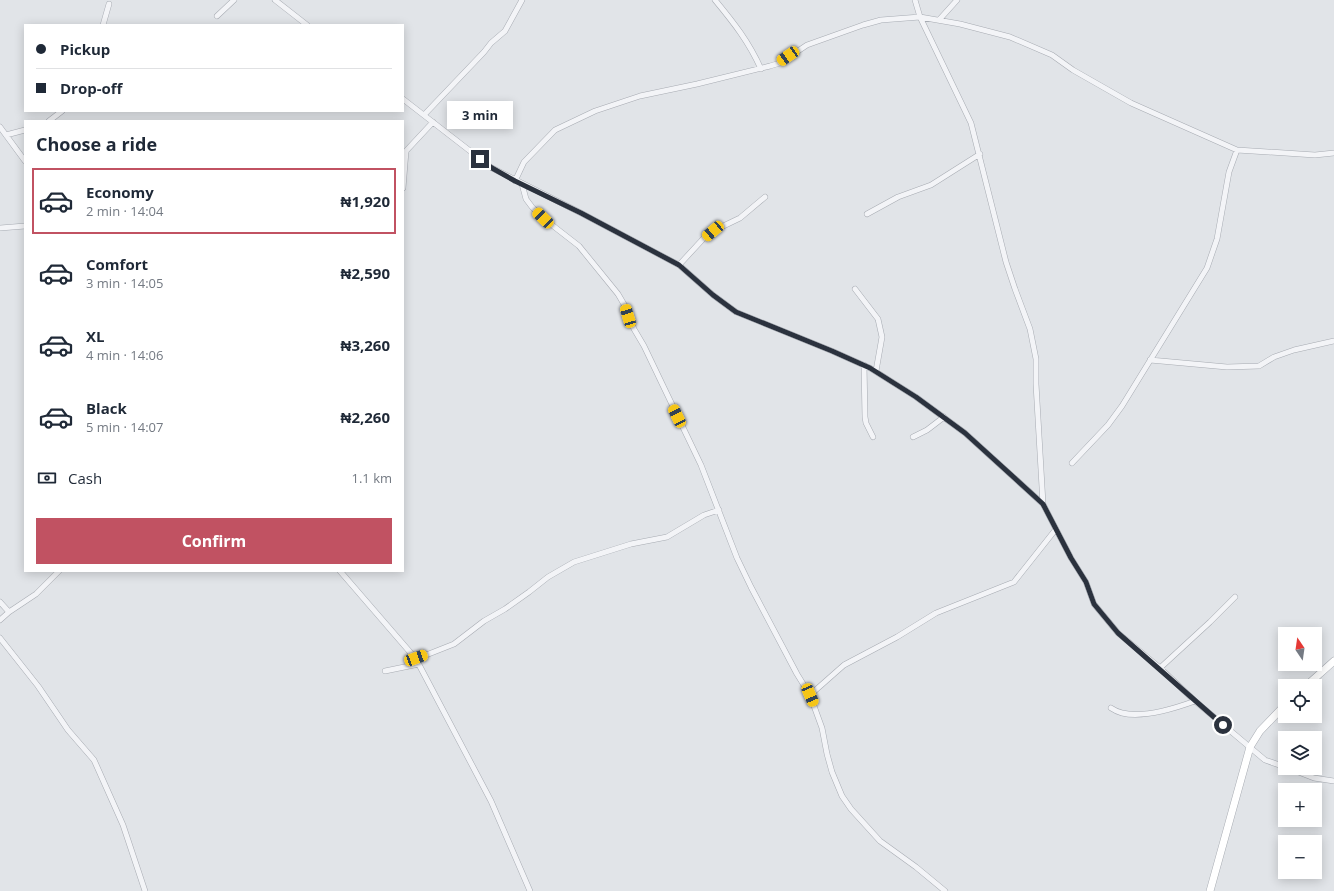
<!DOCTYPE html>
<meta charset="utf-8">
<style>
:root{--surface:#fff;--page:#f6f6f7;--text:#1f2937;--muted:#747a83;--line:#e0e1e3;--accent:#c15262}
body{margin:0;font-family:"Open Sans",sans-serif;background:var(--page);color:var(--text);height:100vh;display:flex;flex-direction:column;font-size:15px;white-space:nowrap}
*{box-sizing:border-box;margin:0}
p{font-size:13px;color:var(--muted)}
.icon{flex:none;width:22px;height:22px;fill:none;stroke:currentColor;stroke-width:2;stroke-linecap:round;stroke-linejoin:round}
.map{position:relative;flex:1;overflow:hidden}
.drawer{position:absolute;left:24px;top:120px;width:380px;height:452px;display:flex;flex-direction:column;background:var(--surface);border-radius:0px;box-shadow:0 2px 10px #0003}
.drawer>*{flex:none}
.hud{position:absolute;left:24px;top:24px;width:380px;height:88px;border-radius:0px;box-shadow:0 2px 10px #0003;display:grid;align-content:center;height:88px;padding:0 12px;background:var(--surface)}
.needle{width:26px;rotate:347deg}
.buttons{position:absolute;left:1278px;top:627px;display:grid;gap:8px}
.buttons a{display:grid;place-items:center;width:44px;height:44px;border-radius:0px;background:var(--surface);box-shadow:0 2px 10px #0003;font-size:20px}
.end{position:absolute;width:18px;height:18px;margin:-9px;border:5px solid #2b323e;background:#fff;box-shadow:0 0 0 2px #fff}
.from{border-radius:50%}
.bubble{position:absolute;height:28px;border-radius:0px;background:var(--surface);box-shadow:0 2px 10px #0003;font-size:13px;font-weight:700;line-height:28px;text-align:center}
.car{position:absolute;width:12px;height:24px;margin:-12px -6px;border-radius:5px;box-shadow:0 0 3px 1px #0007;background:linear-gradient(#f5c518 24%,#345 0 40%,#f5c518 0 76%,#345 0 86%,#f5c518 0)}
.hud b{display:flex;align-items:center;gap:14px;height:38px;font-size:15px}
.hud b+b{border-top:1px solid var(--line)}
.hud i{width:10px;height:10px;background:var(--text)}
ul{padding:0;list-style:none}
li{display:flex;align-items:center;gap:12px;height:66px;margin:0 8px 6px;padding:0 4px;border:2px solid transparent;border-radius:0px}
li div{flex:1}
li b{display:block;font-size:15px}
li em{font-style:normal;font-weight:700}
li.selected{border-color:var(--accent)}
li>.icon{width:36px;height:36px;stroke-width:1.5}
h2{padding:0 12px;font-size:18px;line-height:48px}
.pay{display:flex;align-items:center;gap:10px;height:44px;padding:0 12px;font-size:15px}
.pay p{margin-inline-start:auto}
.button{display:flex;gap:8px;margin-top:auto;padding:8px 12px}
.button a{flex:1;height:46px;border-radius:0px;background:var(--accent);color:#fff;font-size:16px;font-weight:700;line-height:46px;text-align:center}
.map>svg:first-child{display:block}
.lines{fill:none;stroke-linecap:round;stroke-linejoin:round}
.street-casing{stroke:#a7abb2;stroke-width:6}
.secondary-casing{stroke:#a7abb2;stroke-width:8}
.street{stroke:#f3f4f7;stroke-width:5}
.secondary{stroke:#fff;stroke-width:7}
.route{stroke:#2b323e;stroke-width:5}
</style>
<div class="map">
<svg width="1334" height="891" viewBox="0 0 1334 891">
<rect width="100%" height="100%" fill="#e1e4e8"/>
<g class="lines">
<g class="street-casing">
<path id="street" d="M275,0L307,25
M715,0C734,23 749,42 761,69
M915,0L920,17L971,123L1006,262L1015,289L1030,329L1036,359V384L1043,504
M217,16L234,0
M939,20L957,0
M103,25L109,4
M403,99L492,168L581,213L679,265L713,295L736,312L832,351L870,368L916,397L965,433L1043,504L1071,558L1086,582L1094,604L1118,633L1160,668L1195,701L1265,760L1285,767
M424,115L484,52L491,43L505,31L522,0
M49,121L62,111
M0,127L25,161
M6,135L25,130
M515,181L524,162L555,130L595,111L640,96L697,84L770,66L780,63L807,45L863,25L881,20L920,17L960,24L1010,37L1052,55L1073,70L1131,103L1237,150L1315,155L1334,153
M522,184L526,199L532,207L543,218L579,246L618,294L625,306L634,329L644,346L701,465L737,558L751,587L797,674L810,695L822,728L827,754L832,772L842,796L851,809L880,841L916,867L945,891
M403,188L406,151L433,122
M867,214L898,197L931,185L980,154
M0,228L25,226
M679,265L703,239L713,231L740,218L765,197
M855,289L878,319L882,337L876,371
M1150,360L1227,367L1259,366L1274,357L1294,350L1334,341
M864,365L865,417L866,423L873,437
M913,437L927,430L944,417
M1072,463L1108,425L1122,406L1207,268L1217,239L1229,172L1237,150
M340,571L416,659L491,801L530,891
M0,602L9,612
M0,620L9,612L36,594L59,571
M0,638L38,686L68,730L94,760L123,825L145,891
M416,659L454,644L484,621L505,609L529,592L548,577L574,562L631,544L667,537L704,515L719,510
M1160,668L1210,622L1235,597
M385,671L419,664
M810,695L844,665L897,637L936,613L1014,582L1056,529
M1111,708C1114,710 1118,712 1122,713C1143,718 1176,708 1195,701
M1288,768L1314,778L1334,781"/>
</g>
<g class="secondary-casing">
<path id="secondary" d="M1306,686L1334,661
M1210,891L1250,747L1260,731L1285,705"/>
</g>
<use href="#street" class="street"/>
<use href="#secondary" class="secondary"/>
</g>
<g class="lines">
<path class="route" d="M480,159L492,168L515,181L581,213L679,265L713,295L736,312L832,351L870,368L916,397L965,433L1043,504L1071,558L1086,582L1094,604L1118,633L1223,725"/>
</g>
</svg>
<div class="buttons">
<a><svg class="needle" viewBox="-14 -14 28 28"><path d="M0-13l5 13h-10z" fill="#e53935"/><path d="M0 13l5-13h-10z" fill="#747a83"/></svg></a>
<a><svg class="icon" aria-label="locate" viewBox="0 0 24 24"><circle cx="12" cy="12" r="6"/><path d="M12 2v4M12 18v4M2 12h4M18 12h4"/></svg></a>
<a><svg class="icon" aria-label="layers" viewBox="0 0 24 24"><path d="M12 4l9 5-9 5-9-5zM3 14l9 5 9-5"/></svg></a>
<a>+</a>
<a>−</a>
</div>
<i class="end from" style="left:1223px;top:725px"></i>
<i class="end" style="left:480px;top:159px"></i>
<div class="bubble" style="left:447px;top:101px;width:66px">3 min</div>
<i class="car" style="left:788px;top:56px;rotate:236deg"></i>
<i class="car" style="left:543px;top:218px;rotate:314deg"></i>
<i class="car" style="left:713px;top:231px;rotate:230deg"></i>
<i class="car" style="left:628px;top:316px;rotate:343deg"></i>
<i class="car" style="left:677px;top:416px;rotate:334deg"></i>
<i class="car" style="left:416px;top:658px;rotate:70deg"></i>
<i class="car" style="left:810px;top:695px;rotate:157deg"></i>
<div class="hud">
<b><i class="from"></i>Pickup</b>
<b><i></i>Drop-off</b>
</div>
<section class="drawer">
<h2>Choose a ride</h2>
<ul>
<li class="selected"><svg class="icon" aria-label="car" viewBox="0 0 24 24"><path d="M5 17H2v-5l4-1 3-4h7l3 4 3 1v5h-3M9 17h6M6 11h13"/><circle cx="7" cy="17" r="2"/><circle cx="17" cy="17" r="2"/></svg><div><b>Economy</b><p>2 min · 14:04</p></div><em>₦1,920</em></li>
<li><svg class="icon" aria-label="car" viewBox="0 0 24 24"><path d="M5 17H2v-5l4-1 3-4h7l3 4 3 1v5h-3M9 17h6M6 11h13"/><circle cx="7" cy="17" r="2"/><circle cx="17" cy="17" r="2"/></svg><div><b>Comfort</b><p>3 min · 14:05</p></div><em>₦2,590</em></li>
<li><svg class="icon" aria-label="car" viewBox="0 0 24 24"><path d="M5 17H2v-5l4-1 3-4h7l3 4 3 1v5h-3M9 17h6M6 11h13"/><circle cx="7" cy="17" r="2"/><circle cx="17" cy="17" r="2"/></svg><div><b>XL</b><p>4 min · 14:06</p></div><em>₦3,260</em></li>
<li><svg class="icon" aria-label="car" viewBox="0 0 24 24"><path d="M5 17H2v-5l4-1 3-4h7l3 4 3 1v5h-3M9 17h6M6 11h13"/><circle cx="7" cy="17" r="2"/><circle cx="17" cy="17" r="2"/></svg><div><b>Black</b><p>5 min · 14:07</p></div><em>₦2,260</em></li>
</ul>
<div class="pay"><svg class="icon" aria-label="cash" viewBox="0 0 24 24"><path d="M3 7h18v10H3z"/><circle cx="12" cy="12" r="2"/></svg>Cash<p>1.1 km</p></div>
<div class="button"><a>Confirm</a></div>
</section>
</div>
